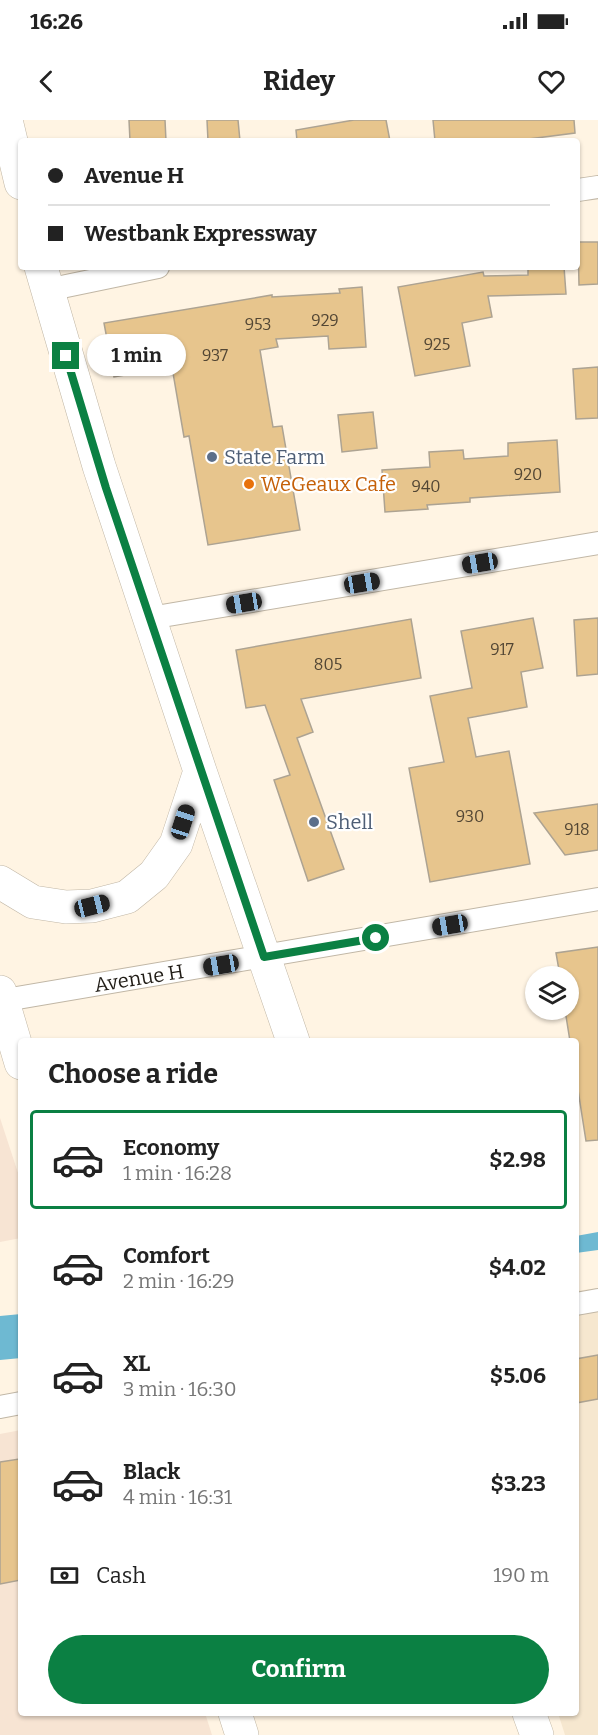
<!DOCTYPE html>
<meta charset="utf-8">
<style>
:root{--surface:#fff;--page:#f2f2f2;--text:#222;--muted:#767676;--line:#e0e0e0;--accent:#0b8043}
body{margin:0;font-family:Bitter,serif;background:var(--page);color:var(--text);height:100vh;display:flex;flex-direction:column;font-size:22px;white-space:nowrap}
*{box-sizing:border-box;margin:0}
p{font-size:20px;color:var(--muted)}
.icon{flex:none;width:33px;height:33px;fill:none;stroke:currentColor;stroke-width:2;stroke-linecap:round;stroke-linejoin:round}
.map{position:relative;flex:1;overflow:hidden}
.panel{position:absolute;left:18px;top:918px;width:561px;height:678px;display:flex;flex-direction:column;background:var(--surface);border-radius:6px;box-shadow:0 2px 4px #0004}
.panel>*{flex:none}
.hud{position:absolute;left:18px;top:18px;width:562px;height:132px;border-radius:6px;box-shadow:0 2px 4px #0004;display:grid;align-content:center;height:132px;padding:0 30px;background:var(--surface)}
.controls{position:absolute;left:525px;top:846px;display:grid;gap:12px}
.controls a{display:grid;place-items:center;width:54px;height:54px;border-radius:50%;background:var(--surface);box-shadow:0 2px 4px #0004;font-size:30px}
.end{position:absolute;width:27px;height:27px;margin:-14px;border:8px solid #0b8043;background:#fff;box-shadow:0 0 0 3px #fff}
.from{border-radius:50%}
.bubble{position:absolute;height:42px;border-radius:21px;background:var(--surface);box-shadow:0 2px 4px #0004;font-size:20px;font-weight:700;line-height:42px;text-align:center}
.car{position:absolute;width:18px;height:36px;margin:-18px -9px;border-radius:8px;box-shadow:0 0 4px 2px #0007;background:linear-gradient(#222 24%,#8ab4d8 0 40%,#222 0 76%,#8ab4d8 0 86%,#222 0)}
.hud b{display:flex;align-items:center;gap:21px;height:57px;font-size:22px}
.hud b+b{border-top:2px solid var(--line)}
.hud i{width:15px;height:15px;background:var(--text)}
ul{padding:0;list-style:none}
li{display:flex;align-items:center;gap:18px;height:99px;margin:0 12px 9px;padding:0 18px;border:3px solid transparent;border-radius:6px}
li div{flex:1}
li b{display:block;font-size:22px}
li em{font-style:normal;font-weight:700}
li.selected{border-color:var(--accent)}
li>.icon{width:54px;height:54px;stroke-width:1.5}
h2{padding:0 30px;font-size:27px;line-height:72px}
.pay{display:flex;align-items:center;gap:15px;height:66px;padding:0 30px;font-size:22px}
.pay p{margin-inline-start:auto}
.button{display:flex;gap:12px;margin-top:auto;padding:12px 30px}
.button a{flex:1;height:69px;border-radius:36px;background:var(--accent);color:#fff;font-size:24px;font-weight:700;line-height:69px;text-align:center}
.status{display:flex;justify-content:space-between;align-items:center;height:42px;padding:0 30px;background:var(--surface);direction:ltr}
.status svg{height:16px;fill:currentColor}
header{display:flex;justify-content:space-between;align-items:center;height:78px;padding:0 30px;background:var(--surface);font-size:27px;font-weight:700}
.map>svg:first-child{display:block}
.commercial{fill:#f7e4d3}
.built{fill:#f6e7cf}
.water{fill:#6eb9d2}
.building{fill:#e7c58d;stroke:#ada392;stroke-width:1.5}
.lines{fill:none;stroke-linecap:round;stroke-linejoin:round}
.street-casing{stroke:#c1b7a6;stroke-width:24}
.highway-casing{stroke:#c1b7a6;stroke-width:34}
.street{stroke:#fff;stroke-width:22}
.highway{stroke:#fff;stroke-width:33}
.route{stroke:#0b8043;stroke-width:8}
.service-dot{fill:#5c6f8a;stroke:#fff;stroke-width:2}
.food-dot{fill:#e8710a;stroke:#fff;stroke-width:2}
.labels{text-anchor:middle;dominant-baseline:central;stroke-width:4.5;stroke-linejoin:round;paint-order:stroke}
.number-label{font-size:16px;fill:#524634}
.service-label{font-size:20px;fill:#4e5e75;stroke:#fff;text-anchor:start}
.food-label{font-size:20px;fill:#c56008;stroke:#fff;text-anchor:start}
.street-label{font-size:20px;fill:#201c16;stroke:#fff}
</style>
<div class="status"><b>16:26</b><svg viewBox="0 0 49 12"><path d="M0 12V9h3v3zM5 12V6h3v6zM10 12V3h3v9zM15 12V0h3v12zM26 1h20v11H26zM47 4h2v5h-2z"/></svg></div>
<header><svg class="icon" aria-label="back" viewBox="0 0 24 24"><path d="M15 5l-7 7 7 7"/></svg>Ridey<svg class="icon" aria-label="heart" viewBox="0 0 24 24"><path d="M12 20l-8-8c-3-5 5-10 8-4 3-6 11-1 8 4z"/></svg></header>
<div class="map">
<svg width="598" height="1615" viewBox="0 0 598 1615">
<rect width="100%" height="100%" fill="#fff4e3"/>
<path class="commercial" d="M0,998L21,1062V1118L0,1122Z
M21,1310V1593H205L212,1615H0V1314Z"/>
<path class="built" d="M598,1168V1615H565L558,1593H576V1171Z"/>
<path class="water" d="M598,1112V1130L576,1133V1116Z
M21,1194V1238L0,1240V1196Z"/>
<path class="building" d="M129,0H165L166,21H130Z
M207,0H238L240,21H208Z
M354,0H386L390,21H297L296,10Z
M433,0H574L575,13L513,21H435Z
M578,122H598V164L579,165Z
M528,147H564L566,174L488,176L492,197L462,203L470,246L415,256L398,167L483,152L484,156L528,155Z
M362,167L366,227L329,229L328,216L276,219L278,227L260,230L273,307L282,306L300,410L208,425L189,316L184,317L172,247L114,257L104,203L272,175V177L340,173L339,169Z
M598,247V298L576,299L573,249Z
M373,292L377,328L342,332L338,295Z
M557,320L560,372L470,378V382L427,385L428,389L385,392L382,350L430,347L429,332L463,330L464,339L508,336V323Z
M533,498L543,548L521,552L527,587L468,598L476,637L509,631L530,744L430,762L409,648L444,642L430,576L472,568L461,511Z
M598,498V554L577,556L574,500Z
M411,499L421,558L301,579L313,612L297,618L344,749L308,761L274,660L290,655L265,585L246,588L236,530Z
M598,684V730L565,735L534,693Z
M598,827V1020L586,1021L576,957V921H570L565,890H568V856H560L556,833Z
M598,1235V1279L576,1283V1239Z
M19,1339L21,1351V1460L0,1464V1342Z"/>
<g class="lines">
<g class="street-casing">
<path id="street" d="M578,70L598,67
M47,170L158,147
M150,498L598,423
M0,881L598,779
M576,1184L598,1180
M0,1287L21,1283"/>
</g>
<g class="highway-casing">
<path id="highway" d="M6,0L21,63
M41,147L99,346L200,651L293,921
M0,762L33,782L66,787L92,786L127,777L154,755L176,724L200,651
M0,872L21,943
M235,1593L242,1615
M529,1593L537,1615"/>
</g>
<use href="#street" class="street"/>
<use href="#highway" class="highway"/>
</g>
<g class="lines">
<path class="route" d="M66,236L106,368L264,837L376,818"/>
</g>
<g class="service-dot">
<circle cx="212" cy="337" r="6"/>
<circle cx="314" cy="702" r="6"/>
</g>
<circle class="food-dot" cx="249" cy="364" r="6"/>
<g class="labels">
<g class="number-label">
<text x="325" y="200">929</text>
<text x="258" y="204">953</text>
<text x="437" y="224">925</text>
<text x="215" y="235">937</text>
<text x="528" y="354">920</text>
<text x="426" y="366">940</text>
<text x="502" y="529">917</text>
<text x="328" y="544">805</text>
<text x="470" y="696">930</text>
<text x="577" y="709">918</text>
</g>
<g class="service-label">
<text x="224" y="337">State Farm</text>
<text x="326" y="702">Shell</text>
</g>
<g class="food-label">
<text x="261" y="364">WeGeaux Cafe</text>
</g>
<g class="street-label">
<text transform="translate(139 858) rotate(-9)">Avenue H</text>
</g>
</g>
</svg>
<div class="controls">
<a><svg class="icon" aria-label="layers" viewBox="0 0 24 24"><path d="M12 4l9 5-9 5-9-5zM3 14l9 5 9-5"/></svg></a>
</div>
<i class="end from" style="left:376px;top:818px"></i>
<i class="end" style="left:66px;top:236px"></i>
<div class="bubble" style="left:87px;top:214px;width:99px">1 min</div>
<i class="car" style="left:480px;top:443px;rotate:261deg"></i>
<i class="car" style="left:362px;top:463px;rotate:81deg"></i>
<i class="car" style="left:244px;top:483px;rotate:261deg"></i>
<i class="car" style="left:183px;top:702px;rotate:18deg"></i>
<i class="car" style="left:92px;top:786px;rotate:76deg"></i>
<i class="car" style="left:450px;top:805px;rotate:260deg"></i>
<i class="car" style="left:221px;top:845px;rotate:260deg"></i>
<div class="hud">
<b><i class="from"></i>Avenue H</b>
<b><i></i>Westbank Expressway</b>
</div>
<section class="panel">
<h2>Choose a ride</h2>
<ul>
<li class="selected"><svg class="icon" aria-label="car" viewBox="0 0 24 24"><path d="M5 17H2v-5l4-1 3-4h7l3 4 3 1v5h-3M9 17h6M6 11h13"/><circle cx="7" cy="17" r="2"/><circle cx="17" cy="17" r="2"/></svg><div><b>Economy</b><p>1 min · 16:28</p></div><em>$2.98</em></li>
<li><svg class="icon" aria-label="car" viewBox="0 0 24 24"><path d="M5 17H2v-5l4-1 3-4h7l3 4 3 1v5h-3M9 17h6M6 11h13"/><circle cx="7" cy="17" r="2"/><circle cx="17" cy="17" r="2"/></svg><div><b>Comfort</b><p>2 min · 16:29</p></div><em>$4.02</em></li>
<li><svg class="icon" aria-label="car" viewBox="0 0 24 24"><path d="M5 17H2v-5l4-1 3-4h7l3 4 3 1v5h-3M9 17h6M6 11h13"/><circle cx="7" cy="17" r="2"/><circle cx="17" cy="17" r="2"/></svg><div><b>XL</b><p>3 min · 16:30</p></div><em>$5.06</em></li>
<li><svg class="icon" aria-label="car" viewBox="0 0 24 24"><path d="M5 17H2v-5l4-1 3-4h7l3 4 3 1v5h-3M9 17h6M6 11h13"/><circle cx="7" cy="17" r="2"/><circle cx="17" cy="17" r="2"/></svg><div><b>Black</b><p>4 min · 16:31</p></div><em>$3.23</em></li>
</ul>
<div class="pay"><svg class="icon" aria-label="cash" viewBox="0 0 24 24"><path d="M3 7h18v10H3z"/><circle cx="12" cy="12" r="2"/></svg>Cash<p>190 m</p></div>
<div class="button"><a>Confirm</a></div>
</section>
</div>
